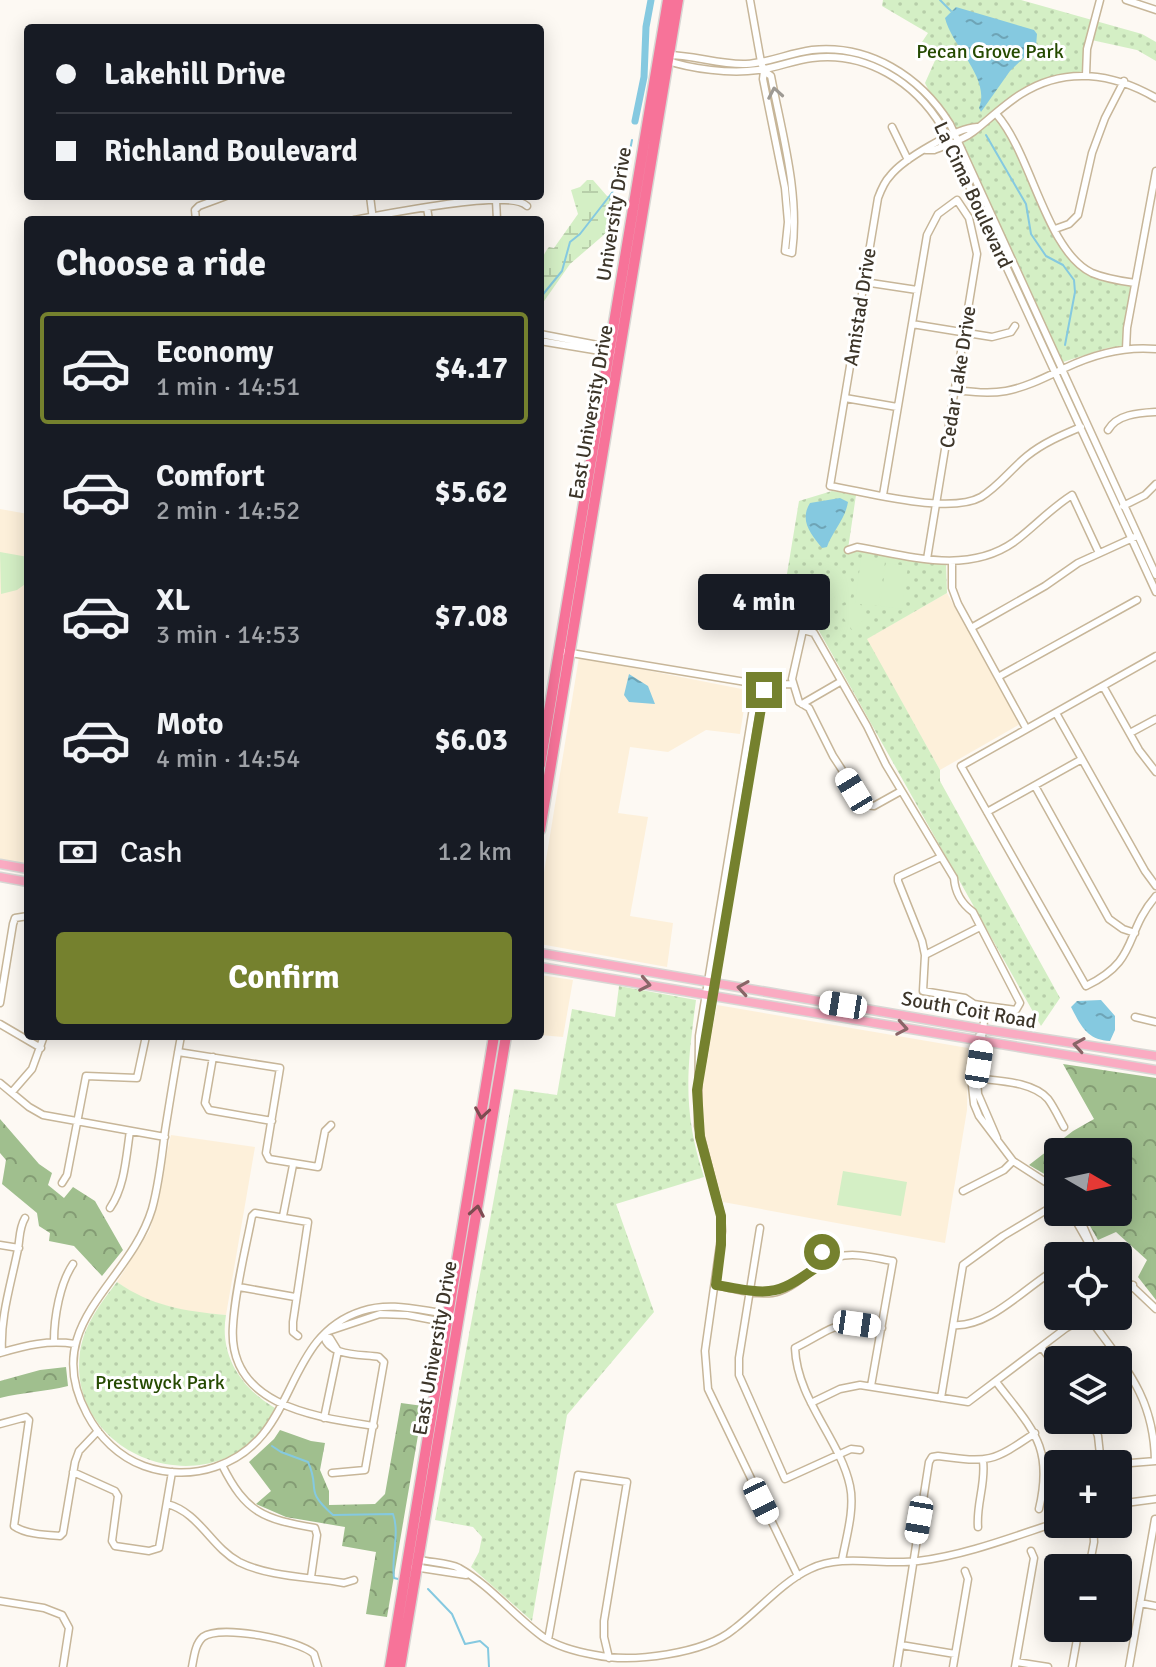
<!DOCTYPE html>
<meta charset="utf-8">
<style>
:root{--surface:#171b24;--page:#20242c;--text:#f1f3f6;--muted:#9ea1a6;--line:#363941;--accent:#75812e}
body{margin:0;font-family:Signika,sans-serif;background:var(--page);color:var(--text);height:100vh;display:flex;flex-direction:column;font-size:30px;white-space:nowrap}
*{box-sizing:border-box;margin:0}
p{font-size:26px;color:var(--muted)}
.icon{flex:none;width:44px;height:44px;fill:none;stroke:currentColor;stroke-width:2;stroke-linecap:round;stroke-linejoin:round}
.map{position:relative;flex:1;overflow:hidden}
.details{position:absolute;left:24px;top:216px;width:520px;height:824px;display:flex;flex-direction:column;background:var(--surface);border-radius:8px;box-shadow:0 4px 20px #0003}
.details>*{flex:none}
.guide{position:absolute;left:24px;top:24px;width:520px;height:176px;border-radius:8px;box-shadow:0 4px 20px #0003;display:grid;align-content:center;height:176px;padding:0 32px;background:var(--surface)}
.needle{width:52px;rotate:99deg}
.buttons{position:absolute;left:1044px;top:1138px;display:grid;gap:16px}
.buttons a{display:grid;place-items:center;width:88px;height:88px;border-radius:8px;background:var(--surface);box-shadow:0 4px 20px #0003;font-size:40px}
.end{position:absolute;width:36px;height:36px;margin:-18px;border:10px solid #75812e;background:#fff;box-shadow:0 0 0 4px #fff}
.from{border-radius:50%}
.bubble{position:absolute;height:56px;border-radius:8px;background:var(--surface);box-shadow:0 4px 20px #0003;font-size:26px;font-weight:700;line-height:56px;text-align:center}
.car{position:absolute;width:24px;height:48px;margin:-24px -12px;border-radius:10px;box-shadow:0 0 6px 2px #0007;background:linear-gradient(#fff 24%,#345 0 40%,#fff 0 76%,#345 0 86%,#fff 0)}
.guide b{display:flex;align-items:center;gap:28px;height:76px;font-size:30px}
.guide b+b{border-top:2px solid var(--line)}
.guide i{width:20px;height:20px;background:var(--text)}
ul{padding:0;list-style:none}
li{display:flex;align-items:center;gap:24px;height:112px;margin:0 16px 12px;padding:0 16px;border:4px solid transparent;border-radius:8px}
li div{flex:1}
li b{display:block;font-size:30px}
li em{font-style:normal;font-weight:700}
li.current{border-color:var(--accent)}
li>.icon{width:72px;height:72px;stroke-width:1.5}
h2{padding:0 32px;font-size:36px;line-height:96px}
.pay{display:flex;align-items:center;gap:20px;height:88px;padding:0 32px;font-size:30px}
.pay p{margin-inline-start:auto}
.primary-button{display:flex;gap:16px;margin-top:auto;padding:16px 32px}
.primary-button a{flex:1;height:92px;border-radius:8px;background:var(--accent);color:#fff;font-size:32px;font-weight:700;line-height:92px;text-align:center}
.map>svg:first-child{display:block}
.built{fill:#fdf0da}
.grass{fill:url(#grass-dots)}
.forest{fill:url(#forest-crowns)}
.wetland{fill:url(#wetland-marsh)}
.pitch{fill:#d4efc5}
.water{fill:url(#water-ripples)}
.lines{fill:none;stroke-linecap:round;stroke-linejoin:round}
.stream{stroke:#85c9e0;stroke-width:2}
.river{stroke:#85c9e0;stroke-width:7}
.minor-casing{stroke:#c7b699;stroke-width:9}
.major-casing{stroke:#d8d7d4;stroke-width:11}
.highway-casing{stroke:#d8d7d4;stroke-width:13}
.minor{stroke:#fff;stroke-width:6}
.major{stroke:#faabc2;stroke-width:8}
.highway{stroke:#f77399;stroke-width:10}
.oneway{stroke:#9e9a94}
.oneway2{stroke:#896567}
.oneway3{stroke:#7e4b51}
.route{stroke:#75812e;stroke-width:10}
.labels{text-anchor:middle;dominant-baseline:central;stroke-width:6;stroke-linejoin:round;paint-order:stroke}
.park-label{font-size:20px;fill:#254a01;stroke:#fff}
.street-label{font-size:20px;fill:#3d362a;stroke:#fff}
</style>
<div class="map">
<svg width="1156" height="1667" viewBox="0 0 1156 1667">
<defs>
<pattern id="grass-dots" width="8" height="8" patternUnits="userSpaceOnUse" patternTransform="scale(2)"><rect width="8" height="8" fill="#d4efc5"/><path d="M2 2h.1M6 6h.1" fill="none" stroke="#b7cea9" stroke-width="1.8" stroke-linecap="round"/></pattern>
<pattern id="forest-crowns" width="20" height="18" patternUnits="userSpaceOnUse" patternTransform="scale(2)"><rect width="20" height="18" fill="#a0bf8e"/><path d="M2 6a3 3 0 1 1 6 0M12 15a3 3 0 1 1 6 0" fill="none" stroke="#849c74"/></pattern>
<pattern id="wetland-marsh" width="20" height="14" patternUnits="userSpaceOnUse" patternTransform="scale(2)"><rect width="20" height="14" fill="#d4efc5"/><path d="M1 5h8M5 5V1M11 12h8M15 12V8" fill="none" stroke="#b7cea9"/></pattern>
<pattern id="water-ripples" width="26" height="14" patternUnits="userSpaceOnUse" patternTransform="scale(2)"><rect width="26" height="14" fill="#85c9e0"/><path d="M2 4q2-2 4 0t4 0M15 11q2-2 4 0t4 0" fill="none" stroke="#6ea4b6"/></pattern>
</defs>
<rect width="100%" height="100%" fill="#fdf9f3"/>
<path class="built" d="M0,509L28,514V868L0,863Z
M947,593L1020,724L940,770L866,639Z
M579,657L747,690L740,734L706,730L668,752L630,747L618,813L648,817L630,916L673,923L667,967L540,944V897Z
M540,975L573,980L563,1037L540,1035Z
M717,1005L968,1048L967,1110L945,1243L723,1202L703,1134L701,1086Z
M171,1135L255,1147L226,1315L190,1312L141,1299L117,1282L150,1230Z"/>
<path class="grass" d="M883,0H1021L1142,34L1156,42V61L1137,50L1087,39L1084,71C1040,81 1028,82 994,114L1009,137L1059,242C1076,272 1099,279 1131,286L1124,346L1107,348L1063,362L956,129C947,113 932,99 925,83L937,56L922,42L928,33L882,6Z
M832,491L856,495L848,549L946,563L947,593L867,639L940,770V781L1060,998L1041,1026L791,581L786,580L799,501Z
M619,986L696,1000C687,1068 682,1110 704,1177L616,1204L654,1312L567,1415L532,1621L471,1567L479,1552L482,1537L473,1527L435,1520L514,1089L557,1095L572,1009L615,1017Z
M117,1282C151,1306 184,1311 226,1315C219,1355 241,1388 275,1408C269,1418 264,1431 255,1439C187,1502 67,1447 80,1352C84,1325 100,1304 117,1282Z"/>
<path class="forest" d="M1063,1064L1156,1078V1300L1138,1277L1147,1260L1116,1232L1098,1240L1082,1212H1118V1152H1058V1182L1029,1165L1073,1131L1094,1119Z
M0,1119L39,1164L52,1173L48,1185L64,1198L73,1187L95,1201L123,1250L102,1276L74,1246L49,1241L50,1233L39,1226L37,1213L2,1184L6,1160L0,1153Z
M66,1367L68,1386C45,1392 23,1392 0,1398V1381L40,1370Z
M401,1403L423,1406L387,1617L366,1614L376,1552L342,1546L345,1527L286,1517L256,1504L271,1491L249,1462L274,1439L280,1430L311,1441L325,1443L320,1470L329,1491V1505L375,1504L385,1494Z"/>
<path class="wetland" d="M587,180H593L607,196H618L614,204L622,215L620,221L570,264L540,307C540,288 536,262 549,247L554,248L578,214L571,190L580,187Z"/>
<path class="pitch" d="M0,552L28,557V582L17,590L1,594Z
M861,559L885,562L878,606L860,604L867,616L853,631L838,611L842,606L855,603Z
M886,563L908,566L902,609L880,606Z
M848,574L854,586L850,599L839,605L824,580L828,576Z
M843,1171L907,1182L901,1216L837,1205Z"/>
<path class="water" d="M956,7L1034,30L1037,34L1036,46L1010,71L981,112L979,108C991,78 952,47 945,18Z
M840,498L848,502C845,520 832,532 827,547L822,548C811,534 799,521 810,503Z
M629,674L648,686L655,704L629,702L624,695Z
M1101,1000L1115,1016V1030L1110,1041C1087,1040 1081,1026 1071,1007L1077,1001Z"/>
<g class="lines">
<path class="stream" d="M940,0L951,11
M986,135L1026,204L1031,234L1046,256L1063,265L1074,280L1075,292L1065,345
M540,298L562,271L570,242L580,234L625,176L632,140
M272,1446L281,1452L308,1462C321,1490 303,1489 333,1515L393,1514C400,1534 391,1556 394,1578L398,1579
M428,1589L452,1614L465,1644L480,1641L488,1648L489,1667"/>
<path class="river" d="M635,121L644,77L646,27L651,0"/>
<g class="minor-casing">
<path id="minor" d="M750,0L761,62L764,71L771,76C782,134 800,193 792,253L785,251L788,222L785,188L763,79L764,71
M1126,0L1156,10
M667,55C694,55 719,65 746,64C769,63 789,53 812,50C869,44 920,76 950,124L1156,575
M665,60C691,69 730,74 758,70C776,68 794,60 812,58C866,51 915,82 942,127L1156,592
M1086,75L1087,49L1100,0
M997,115C1032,155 1046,251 1092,273C1106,279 1121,281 1135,283
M892,127L908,160
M977,127C956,128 903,159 890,176C884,182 881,190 878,198L830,486C867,492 949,515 981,497C998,487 1011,469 1027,456C1043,443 1062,435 1081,427
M926,150H934C946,145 963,140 973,132C987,121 1005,104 1021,94C1065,66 1113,73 1156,98
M370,196L373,220
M496,200L497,220
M427,208L429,220
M196,220L195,210L199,206L226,196
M354,220C382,215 510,188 527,206
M1055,229L1069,224L1078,215L1092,153L1105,118L1124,81
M864,282L917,290
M912,324L992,337L1011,332L1015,326
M540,334L613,348
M540,341L612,353
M1126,349L1127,328L1156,171
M956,390C972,392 989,394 1006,391C1027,387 1046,377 1065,368C1094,354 1123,346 1156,349
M845,398L897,407
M1108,430C1117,414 1139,413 1156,412
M883,495L927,235L938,214L957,200L969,218L977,254L927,559
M1123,506L1145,495L1156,484
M848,550L857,547C909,556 967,575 1014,542C1034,527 1050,509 1072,495L1099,553
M952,562V588L958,604L1026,728
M971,628L1045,586L1078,563L1135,537
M559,651L764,685L793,684
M1156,656L961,766L1086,986C1140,960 1123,934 1156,896
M998,677L1137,600
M757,684L699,1036L698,1126L721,1216L722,1231L705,1351L708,1389L798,1576
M1103,686L1139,750L1156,772
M802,704L840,682
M1056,713L1145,871L1156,886
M1130,733L1156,719
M1035,786L1109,919L1123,929L1135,933
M901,791L874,806L865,805L833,756L809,708L799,702L792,679L803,630L814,633L867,726L886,765L954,878C955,892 962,904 973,912L1020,1003L1016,1010L986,1006L977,1075L978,1094L997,1138
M987,812L1082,759
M941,857L898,877V881L922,941L925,955L923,991L965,998L974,1004L986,1006
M925,955L980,927
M0,1003L13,924L15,918L28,916
M1135,1017L1156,1022
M0,1024L41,1048
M181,1036C175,1068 170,1100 165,1131C162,1157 159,1184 152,1209C129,1285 39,1324 87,1414C99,1437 119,1457 144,1466C166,1474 192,1475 215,1467C301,1439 280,1337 362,1311C392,1301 421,1311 451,1314
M979,1036L971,1077L974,1104L979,1116L1013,1161L1058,1190
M178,1052L280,1068L266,1153L269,1159L318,1167L325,1131L331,1125
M213,1057L205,1103L209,1110L272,1121
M702,1061L764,685
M975,1078C997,1081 1032,1081 1048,1099C1054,1107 1059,1118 1064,1127
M0,1083L29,1107L43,1115L165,1137
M12,1092L32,1069L44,1036
M62,1183L67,1175L86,1076L137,1078L146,1036
M963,1191L1004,1170L1013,1161
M110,1208C125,1186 126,1157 130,1131
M1071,1212L1092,1249L1099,1256
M1077,1212L1090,1242
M283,1216L293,1165
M760,1228L739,1358V1375L785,1479L851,1449L860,1450
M0,1245L19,1248
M1080,1256L1092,1249
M1118,1273L1156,1309
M716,1285C733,1288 754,1295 772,1293C797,1289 813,1263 837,1257C855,1252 875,1258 893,1261L871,1386
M239,1287L295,1297
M1118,1298L1133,1285
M1088,1316C1124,1366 1154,1396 1155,1461
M953,1325C990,1328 1026,1286 1058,1268
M329,1331L380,1314L407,1315L449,1323
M298,1336L293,1332V1322L308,1222L255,1213L252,1216C245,1252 235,1290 233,1326C227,1406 316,1417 374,1426
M324,1336C329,1357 361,1354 379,1357L384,1362L365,1470L332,1473
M324,1336L330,1338L338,1351
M54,1341C54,1317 60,1283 73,1264
M1042,1348L1058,1369
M2,1352C0,1317 11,1284 18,1249C20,1238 19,1228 25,1218
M0,1353C27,1345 48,1340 75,1344
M997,1383C1032,1429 1054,1446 1039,1509
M941,1398L963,1265L1003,1236L1058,1203
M811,1403L840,1389L860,1385L968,1402L1066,1328L1088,1316
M324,1418L338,1351
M1092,1420L1098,1436L1101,1464
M0,1424L26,1417L29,1420L14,1526C25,1534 46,1535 60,1536L63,1533L75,1462L79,1451L98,1431
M1118,1464L1156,1461
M222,1465C246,1513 263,1519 315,1528L317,1535L311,1577
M73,1472L115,1491L118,1496L112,1541L115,1546L149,1551L159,1548L172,1472
M167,1504C199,1512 211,1547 239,1562C269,1577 311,1577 344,1583L354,1580
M1118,1504L1156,1499
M978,1527C976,1505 986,1483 983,1461
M417,1559C430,1563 447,1562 459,1568C491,1586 514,1616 543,1637C558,1647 578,1652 595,1655C632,1663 704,1654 734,1629C759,1610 782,1582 810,1569C843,1553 882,1566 918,1561C966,1555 1012,1537 1058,1522
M842,1560C846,1538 855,1509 850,1486C840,1439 797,1400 795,1348C837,1327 831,1320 882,1328
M414,1567L466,1575
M1089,1568L1094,1542L1093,1524
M0,1601L44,1608L62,1615L69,1628L63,1667
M1140,1603L1156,1606
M548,1640L578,1475L627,1482L604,1621V1637L609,1658
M901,1645L955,1654
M1016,1662L1048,1667
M192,1667C194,1657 195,1644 203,1637C221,1624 299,1640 314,1654L318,1667
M897,1667L929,1462L932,1457L938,1456C990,1463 992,1462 1035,1433
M953,1667L968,1579L965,1571
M1015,1667L1034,1558L1031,1551
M1072,1667L1079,1628
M1129,1667L1155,1519"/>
</g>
<g class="major-casing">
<path id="major" d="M0,864L28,869
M0,877L28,882
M540,953L982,1029L1156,1056
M540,967L1156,1070"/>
</g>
<g class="highway-casing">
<path id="highway" d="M540,765L668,0
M540,830L678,0
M390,1667L494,1036
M400,1667L506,1036"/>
</g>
<use href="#minor" class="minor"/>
<use href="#major" class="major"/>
<use href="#highway" class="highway"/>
</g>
<defs><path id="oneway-chevron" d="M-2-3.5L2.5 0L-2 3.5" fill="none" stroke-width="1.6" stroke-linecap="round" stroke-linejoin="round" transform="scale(2)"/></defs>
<use class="oneway" href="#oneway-chevron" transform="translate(775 93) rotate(-100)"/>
<g class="oneway2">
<use href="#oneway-chevron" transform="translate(645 984) rotate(11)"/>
<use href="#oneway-chevron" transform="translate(743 988) rotate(-171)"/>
<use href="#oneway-chevron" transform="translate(902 1028) rotate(10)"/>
<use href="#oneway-chevron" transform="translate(1079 1045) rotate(-171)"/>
</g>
<g class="oneway3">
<use href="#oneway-chevron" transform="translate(482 1113) rotate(99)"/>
<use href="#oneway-chevron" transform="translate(477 1211) rotate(-80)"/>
</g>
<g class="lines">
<path class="route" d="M764,690L697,1090L700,1137L721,1216V1245L716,1285C777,1296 776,1296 827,1260L822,1252"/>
</g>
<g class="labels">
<g class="park-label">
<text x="990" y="51">Pecan Grove Park</text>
<text x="160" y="1382">Prestwyck Park</text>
</g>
<g class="street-label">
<text transform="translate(973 195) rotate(65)">La Cima Boulevard</text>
<text transform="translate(614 214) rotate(-81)">University Drive</text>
<text transform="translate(860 307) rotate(-81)">Amistad Drive</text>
<text transform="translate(958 377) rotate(-81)">Cedar Lake Drive</text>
<text transform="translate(591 412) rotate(-80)">East University Drive</text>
<text transform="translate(969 1010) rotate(10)">South Coit Road</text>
<text transform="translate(435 1348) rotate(-80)">East University Drive</text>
</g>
</g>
</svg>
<div class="buttons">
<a><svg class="needle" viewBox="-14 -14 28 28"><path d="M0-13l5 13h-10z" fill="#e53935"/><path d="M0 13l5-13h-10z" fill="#9ea1a6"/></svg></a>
<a><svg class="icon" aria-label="locate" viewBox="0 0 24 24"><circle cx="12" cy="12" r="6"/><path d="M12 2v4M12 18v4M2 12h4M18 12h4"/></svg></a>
<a><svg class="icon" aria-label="layers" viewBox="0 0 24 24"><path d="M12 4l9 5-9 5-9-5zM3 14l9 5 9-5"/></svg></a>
<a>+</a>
<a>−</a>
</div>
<i class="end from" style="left:822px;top:1252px"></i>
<i class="end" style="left:764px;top:690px"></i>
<div class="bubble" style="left:698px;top:574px;width:132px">4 min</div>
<i class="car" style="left:854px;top:791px;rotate:329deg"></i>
<i class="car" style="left:843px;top:1005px;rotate:279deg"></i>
<i class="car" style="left:979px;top:1064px;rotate:9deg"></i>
<i class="car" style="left:857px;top:1324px;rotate:98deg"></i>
<i class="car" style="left:761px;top:1501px;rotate:154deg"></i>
<i class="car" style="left:919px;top:1520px;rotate:190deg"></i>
<div class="guide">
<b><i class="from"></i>Lakehill Drive</b>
<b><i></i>Richland Boulevard</b>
</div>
<section class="details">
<h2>Choose a ride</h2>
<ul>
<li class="current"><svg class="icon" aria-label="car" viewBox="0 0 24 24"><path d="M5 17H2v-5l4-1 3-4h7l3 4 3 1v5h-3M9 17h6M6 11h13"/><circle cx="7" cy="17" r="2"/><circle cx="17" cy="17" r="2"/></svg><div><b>Economy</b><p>1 min · 14:51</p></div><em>$4.17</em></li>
<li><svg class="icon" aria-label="car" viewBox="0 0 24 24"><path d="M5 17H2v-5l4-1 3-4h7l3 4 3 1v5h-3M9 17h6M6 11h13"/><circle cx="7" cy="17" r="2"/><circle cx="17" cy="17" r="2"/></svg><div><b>Comfort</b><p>2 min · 14:52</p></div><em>$5.62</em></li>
<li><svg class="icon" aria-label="car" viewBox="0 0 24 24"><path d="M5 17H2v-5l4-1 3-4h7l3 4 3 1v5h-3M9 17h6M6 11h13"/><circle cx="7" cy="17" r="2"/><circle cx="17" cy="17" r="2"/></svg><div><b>XL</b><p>3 min · 14:53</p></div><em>$7.08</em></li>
<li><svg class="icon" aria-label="car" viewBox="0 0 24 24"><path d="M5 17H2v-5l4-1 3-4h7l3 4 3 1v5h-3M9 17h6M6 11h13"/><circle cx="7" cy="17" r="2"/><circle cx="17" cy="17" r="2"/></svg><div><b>Moto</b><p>4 min · 14:54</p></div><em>$6.03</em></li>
</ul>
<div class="pay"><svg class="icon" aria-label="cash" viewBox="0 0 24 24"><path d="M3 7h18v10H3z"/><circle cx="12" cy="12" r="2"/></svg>Cash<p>1.2 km</p></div>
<div class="primary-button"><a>Confirm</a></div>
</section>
</div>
